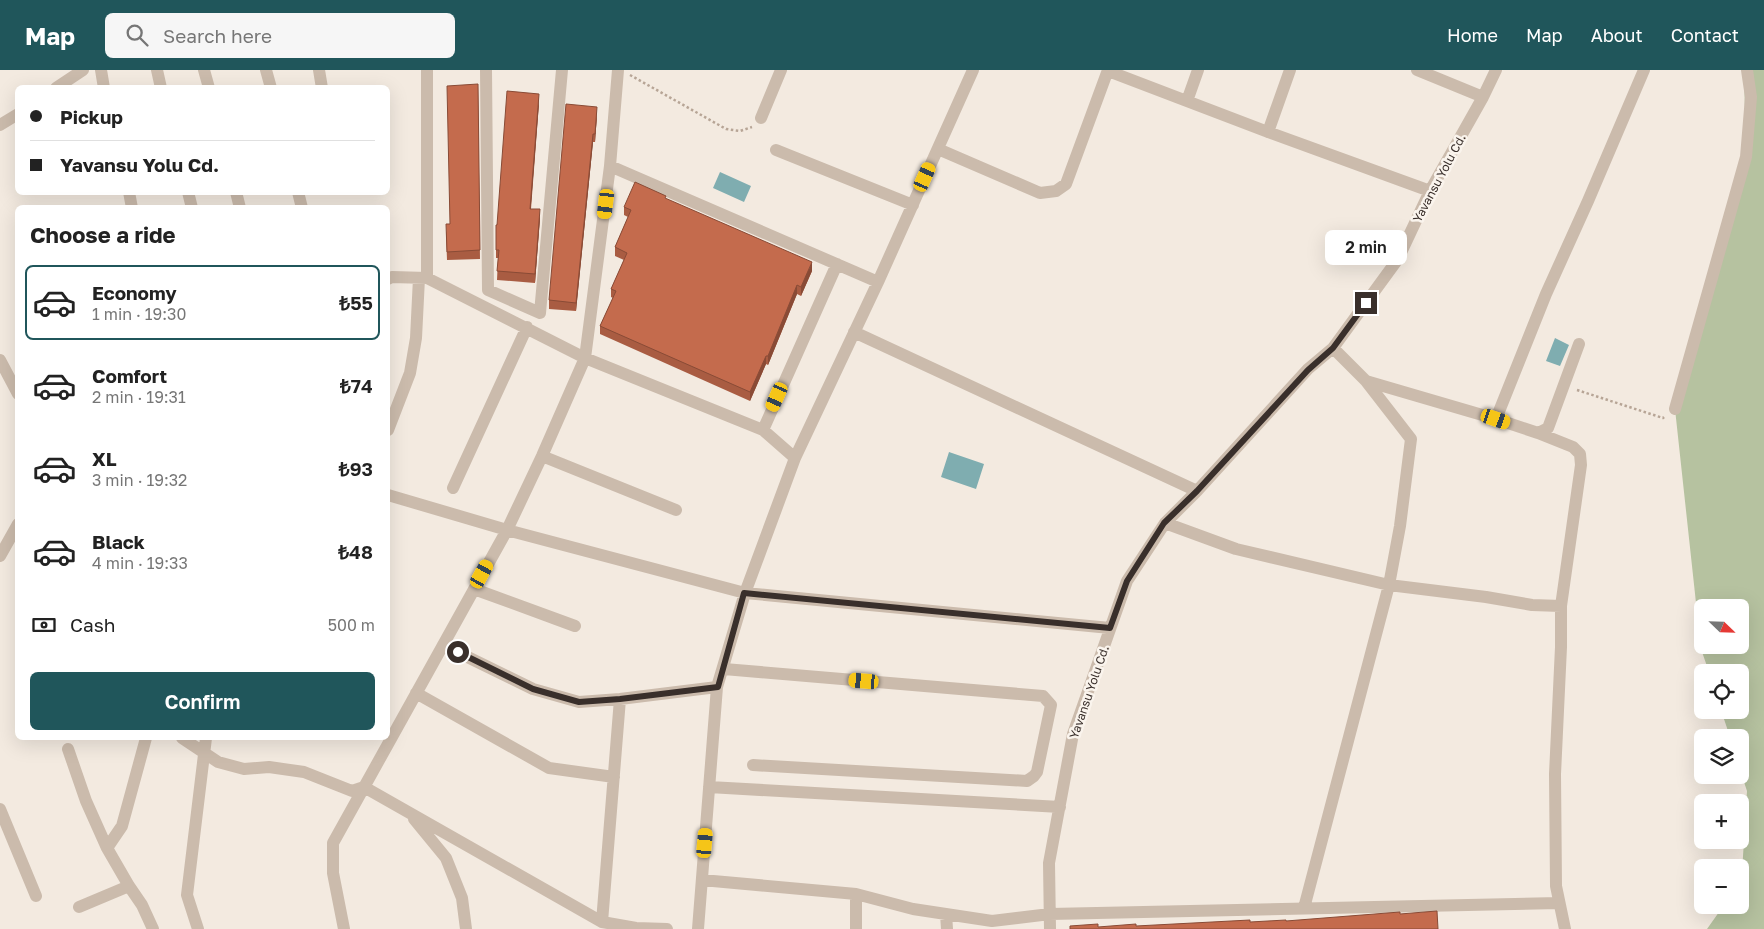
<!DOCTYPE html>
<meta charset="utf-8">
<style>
:root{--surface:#fff;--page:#f6f6f6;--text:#222;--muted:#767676;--line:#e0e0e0;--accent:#20565b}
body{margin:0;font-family:"Golos Text",sans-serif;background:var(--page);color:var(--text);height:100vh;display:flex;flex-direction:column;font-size:19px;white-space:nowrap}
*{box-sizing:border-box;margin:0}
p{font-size:16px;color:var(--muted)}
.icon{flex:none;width:28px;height:28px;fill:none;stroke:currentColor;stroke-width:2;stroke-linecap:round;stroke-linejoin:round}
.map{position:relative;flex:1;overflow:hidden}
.drawer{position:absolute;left:15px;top:135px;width:375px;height:535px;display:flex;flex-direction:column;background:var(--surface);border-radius:8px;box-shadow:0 5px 20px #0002}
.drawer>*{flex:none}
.hud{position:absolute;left:15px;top:15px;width:375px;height:110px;border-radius:8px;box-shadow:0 5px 20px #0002;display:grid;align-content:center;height:110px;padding:0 15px;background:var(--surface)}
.needle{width:32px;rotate:113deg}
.buttons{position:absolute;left:1694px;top:529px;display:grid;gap:10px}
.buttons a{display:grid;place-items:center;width:55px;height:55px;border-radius:8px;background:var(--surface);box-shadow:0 5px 20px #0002;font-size:25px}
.end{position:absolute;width:22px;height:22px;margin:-11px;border:6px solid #392f2b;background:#fff;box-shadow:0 0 0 2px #fff}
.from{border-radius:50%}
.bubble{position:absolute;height:35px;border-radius:8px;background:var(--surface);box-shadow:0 5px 20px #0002;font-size:16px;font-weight:600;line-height:35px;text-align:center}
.car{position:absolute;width:15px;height:30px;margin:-15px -8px;border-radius:6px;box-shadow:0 0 4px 1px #0007;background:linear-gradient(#f5c518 24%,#345 0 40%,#f5c518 0 76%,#345 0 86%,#f5c518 0)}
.hud b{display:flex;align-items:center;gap:18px;height:48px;font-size:19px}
.hud b+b{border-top:1px solid var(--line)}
.hud i{width:12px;height:12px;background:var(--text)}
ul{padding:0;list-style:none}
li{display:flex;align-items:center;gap:15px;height:75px;margin:0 10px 8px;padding:0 5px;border:2px solid transparent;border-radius:8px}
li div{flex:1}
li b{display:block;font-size:19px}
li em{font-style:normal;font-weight:600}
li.current{border-color:var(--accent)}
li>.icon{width:45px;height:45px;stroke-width:1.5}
h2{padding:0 15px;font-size:22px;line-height:60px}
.pay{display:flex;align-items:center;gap:12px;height:55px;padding:0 15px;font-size:19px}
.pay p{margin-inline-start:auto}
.button{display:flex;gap:10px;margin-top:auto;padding:10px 15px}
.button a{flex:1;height:58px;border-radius:8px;background:var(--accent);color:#fff;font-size:20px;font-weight:600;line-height:58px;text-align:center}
header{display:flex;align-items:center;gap:30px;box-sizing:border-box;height:70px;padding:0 25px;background:var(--accent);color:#fff}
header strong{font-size:24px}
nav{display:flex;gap:28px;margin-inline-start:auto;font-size:18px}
.search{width:350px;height:45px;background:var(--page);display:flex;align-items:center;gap:12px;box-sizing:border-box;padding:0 18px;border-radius:8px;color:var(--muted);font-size:19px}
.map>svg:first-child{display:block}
.green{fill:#b6c2a0;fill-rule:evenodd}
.water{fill:#7fadb0}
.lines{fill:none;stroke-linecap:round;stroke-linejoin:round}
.path{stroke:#b7a596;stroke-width:2.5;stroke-dasharray:2.5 2.5;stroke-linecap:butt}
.minor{stroke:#cbbbac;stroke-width:12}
.wall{fill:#a95c42}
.shaded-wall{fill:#894b36}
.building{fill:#c46b4d;stroke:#894b36}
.route{stroke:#392f2b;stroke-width:6}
.labels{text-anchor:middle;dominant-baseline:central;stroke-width:5;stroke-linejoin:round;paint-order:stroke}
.street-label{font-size:12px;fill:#392f2b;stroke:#faf4ed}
</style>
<header>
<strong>Map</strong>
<div class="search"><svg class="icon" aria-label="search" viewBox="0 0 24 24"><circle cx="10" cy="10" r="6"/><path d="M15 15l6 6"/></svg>Search here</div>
<nav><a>Home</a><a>Map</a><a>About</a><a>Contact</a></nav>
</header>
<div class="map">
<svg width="1764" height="859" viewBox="0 0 1764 859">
<rect width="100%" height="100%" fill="#f3eae0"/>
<path class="green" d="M1744,0H1764V859H1707L1724,835H1740L1747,721L1740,700V668L1730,667L1721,640H1740V602H1709L1701,579L1675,339L1746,87ZM1702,538H1740V575H1702Z"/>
<path class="water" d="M720,102L751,116L744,132L713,118Z
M1555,268L1569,275L1560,296L1546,291Z
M949,382L984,394L976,419L941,407Z"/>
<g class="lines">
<path class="path" d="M630,5L726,59L740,61L752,57
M1577,320L1663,348L1664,347"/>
<path class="minor" d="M101,0L104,18
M157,0L161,18
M204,0L209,18
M266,0L271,18
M319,0L322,18
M427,0V208
M486,0L488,220L540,243L562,0
M1417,0L1483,27
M1108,1L1268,62L1430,121
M56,18L83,0
M1187,31L1198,0
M761,48L781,0
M0,55L18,44
M1268,62L1290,0
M938,79L1040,123L1056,121L1066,114L1108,0
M776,80L913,135
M610,96L878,212L795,388L745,523L717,617L698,859
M129,122L132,138
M188,122L192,138
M236,122L240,138
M298,122L302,138
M388,209L392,207L427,208L585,288L763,360L795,388
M878,212L973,0
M854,262L1197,421
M0,290L18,324
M1366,311L1496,349L1538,363L1573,377L1580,384L1581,395L1561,536V577L1555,704L1556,816L1565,859
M1675,339L1746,87L1751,27L1747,0
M1496,349L1546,224L1588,131L1644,0
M388,360L410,303L416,268L419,208
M763,360L837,194
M1538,363L1548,358L1579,274
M542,386L676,440
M453,418L527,257
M388,425L507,460L745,523L1110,558
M1165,453L1236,479L1389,515L1486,527L1532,535L1561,536
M0,486L18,454
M474,519L575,556
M443,575L533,619L579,632L620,629L717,617
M724,599L1043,626L1051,635L1037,702L1034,706L1027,711L753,695
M416,623L549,698L614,707
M182,668L218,692L244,699L269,697L304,702L352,721L364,717
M68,679L86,731L107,778L129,816L142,835L153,859
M364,717L602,852L636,858L667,859
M709,717L1060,737
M0,739L36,826
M414,749L446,788L462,828L466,859
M107,778L122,756L146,668
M702,810L856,824L913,839L992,851L1050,844L1559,833
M856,824V859
M79,837L129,816
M1304,838L1389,515L1400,456L1411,369L1366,311L1333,278
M946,844L947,859
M602,852L620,629
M198,859L187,825L206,668
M344,859L333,803V773L507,460L542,386L585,288L610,96L618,0
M1050,859L1049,793L1073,664L1127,511L1165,453L1197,421L1308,299L1333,278L1398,189L1430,121L1483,27L1496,0"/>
</g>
<path class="wall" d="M478,14L480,189L447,190L446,163L450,154Z
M539,33L531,139L540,148L535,213L497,210L498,188H496V155H497Z
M597,45L595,72H593L576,241L549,239V230Z
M666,129L812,201L801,226L797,224L768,295L766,294L750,331L600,264V256L613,228L611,227V219L624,190L615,186V177L628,147L624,145V137Z"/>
<path class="shaded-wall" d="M539,24V33L530,147V139Z
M597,37V45L595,72V64Z
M593,64V72L576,241V233Z
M540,139V148L535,213V204Z
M812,192V201L801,226V217Z
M797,215V224L768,295V286Z
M766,286V294L750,331V322Z"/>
<path class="building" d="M478,14L480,180L447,182L446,154H450L447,16Z
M507,21L539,24L530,139H540L535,204L497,201L499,180H496V155H497Z
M566,34L597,37L595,64H593L576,233L549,230Z
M635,112L666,126L665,128L812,192L801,217L797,215L768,286H766L750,322L600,256L616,221L611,219L627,183L615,177L631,140L624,137Z
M1437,841L1438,859H1070V856L1098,854V857L1136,854V856L1250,850V852L1286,850V851L1400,842V844Z"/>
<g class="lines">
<path class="route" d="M458,582L533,619L579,632L620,629L718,617L744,523L1110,558L1127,511L1164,453L1197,421L1308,300L1333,278L1366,233"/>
</g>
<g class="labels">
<g class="street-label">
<text transform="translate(1439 108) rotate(-62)">Yavansu Yolu Cd.</text>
<text transform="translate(1089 622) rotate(-71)">Yavansu Yolu Cd.</text>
</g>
</g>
</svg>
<div class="buttons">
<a><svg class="needle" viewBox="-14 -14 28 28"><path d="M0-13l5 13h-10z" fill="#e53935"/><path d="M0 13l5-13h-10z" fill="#767676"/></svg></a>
<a><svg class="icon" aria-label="locate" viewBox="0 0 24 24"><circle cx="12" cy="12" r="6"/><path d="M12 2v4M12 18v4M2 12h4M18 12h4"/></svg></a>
<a><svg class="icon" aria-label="layers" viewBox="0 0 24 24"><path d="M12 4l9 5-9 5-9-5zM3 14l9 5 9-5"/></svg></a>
<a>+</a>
<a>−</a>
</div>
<i class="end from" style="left:458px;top:582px"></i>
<i class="end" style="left:1366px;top:233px"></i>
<div class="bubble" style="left:1325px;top:160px;width:82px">2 min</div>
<i class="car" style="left:925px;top:107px;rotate:24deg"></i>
<i class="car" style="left:606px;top:134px;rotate:187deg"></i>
<i class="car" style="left:777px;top:327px;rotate:204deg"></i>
<i class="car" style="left:1496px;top:349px;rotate:109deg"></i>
<i class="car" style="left:482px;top:504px;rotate:29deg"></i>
<i class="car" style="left:864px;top:611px;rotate:275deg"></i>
<i class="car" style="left:705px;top:773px;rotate:5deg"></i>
<div class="hud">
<b><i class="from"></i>Pickup</b>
<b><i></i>Yavansu Yolu Cd.</b>
</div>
<section class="drawer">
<h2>Choose a ride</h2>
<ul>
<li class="current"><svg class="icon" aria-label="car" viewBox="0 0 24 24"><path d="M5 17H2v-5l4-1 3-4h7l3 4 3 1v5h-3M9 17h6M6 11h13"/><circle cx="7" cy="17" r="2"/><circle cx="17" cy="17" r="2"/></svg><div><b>Economy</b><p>1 min · 19:30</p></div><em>₺55</em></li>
<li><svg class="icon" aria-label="car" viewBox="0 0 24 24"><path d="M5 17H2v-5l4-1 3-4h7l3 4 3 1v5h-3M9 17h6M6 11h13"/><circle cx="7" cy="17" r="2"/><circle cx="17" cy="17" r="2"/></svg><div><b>Comfort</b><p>2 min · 19:31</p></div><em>₺74</em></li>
<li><svg class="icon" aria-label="car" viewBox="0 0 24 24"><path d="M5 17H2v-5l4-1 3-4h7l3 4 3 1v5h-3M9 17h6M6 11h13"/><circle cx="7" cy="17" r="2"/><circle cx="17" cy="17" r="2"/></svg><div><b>XL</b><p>3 min · 19:32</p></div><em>₺93</em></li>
<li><svg class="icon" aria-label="car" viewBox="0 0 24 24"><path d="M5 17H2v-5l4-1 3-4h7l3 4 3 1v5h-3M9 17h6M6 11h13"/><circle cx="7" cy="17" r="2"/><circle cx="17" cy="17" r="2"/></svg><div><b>Black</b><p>4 min · 19:33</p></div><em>₺48</em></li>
</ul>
<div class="pay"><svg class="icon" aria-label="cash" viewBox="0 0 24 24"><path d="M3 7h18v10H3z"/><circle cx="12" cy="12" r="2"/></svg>Cash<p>500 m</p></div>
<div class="button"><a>Confirm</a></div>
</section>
</div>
